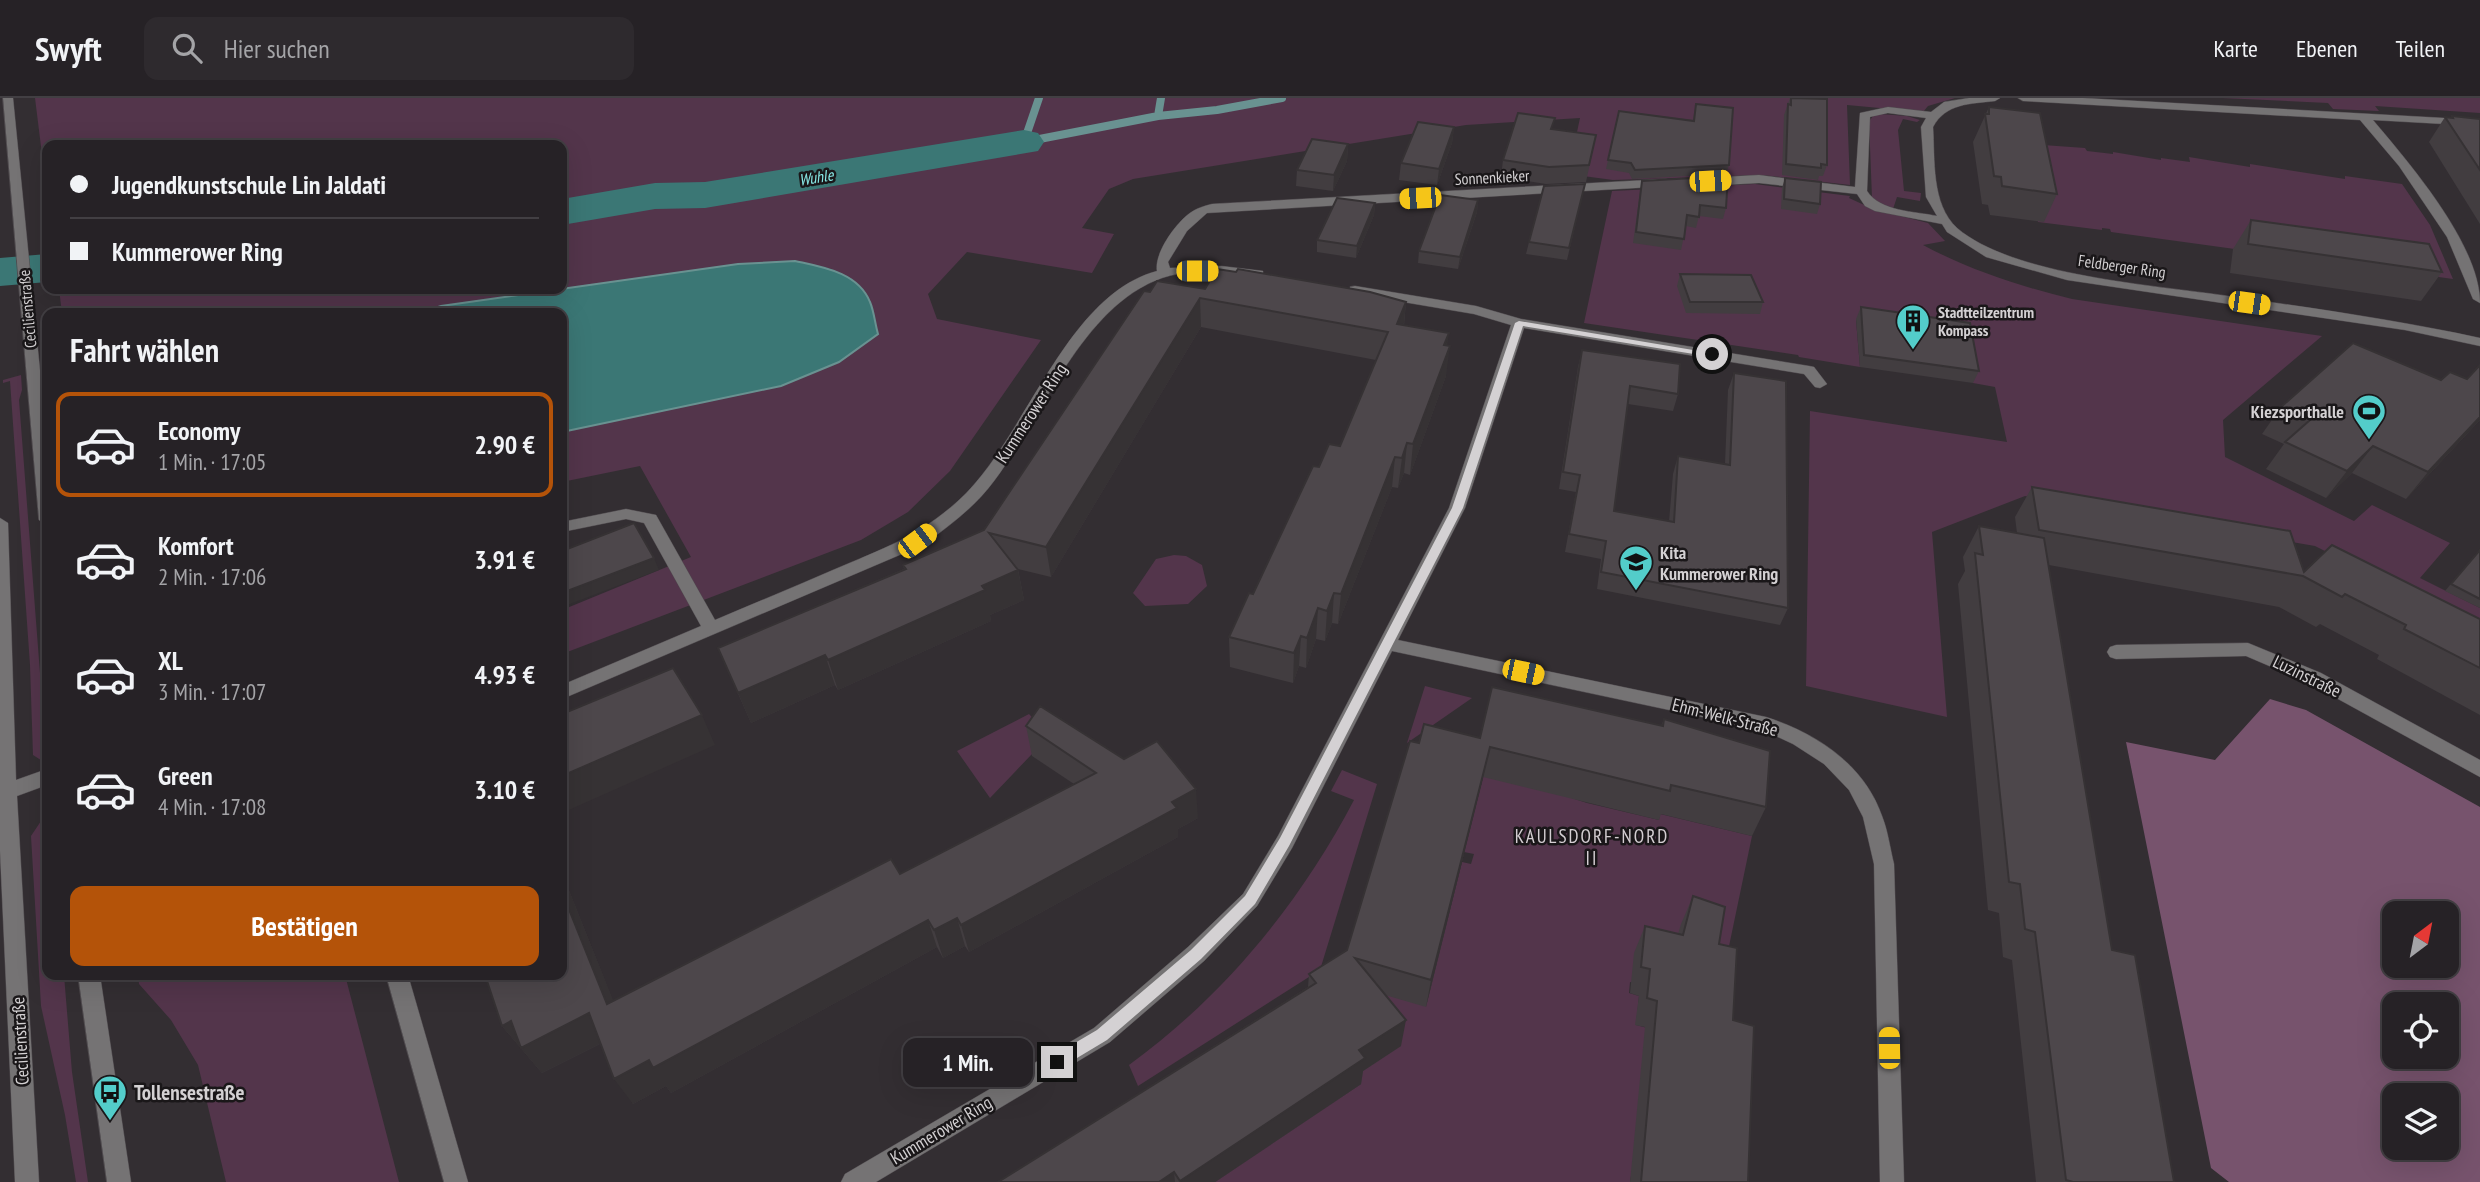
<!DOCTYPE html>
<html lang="de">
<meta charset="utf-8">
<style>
:root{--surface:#262226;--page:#2e2a2e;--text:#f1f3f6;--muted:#a4a4a7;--line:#423f43;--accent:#b45309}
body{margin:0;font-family:"PT Sans Narrow",sans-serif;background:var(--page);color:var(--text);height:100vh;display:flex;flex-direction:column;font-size:26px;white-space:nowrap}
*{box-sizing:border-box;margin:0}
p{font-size:23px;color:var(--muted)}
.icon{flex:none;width:38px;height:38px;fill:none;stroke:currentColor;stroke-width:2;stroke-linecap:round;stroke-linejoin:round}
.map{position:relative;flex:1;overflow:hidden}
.sheet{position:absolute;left:42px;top:210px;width:525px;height:672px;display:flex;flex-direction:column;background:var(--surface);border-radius:14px;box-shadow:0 7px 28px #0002,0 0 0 2px var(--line)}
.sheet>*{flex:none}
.guide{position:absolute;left:42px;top:42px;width:525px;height:154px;border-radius:14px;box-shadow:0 7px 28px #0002,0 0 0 2px var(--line);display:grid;align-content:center;height:154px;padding:0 28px;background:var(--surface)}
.needle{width:46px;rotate:32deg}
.buttons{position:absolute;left:2382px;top:803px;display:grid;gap:14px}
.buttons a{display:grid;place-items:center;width:77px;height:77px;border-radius:14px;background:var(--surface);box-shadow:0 7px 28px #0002,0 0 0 2px var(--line);font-size:35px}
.end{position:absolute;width:32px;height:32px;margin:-16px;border:9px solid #d4d1d3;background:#111;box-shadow:0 0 0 4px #111}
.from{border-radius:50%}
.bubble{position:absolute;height:49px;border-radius:14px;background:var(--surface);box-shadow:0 7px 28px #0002,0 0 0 2px var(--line);font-size:23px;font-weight:700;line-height:49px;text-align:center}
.car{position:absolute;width:21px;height:42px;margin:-21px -10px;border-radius:9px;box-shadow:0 0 5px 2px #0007;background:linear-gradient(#f5c518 24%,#345 0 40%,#f5c518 0 76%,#345 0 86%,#f5c518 0)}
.guide b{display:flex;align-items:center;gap:24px;height:66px;font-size:26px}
.guide b+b{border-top:2px solid var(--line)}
.guide i{width:18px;height:18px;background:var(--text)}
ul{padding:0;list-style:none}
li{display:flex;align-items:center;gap:21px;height:105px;margin:0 14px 10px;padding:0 14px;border:4px solid transparent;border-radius:14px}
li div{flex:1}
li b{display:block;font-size:26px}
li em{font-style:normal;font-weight:700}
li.on{border-color:var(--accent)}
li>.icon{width:63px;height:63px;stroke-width:1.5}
h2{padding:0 28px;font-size:32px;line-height:84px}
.action{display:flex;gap:14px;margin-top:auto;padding:14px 28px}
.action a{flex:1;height:80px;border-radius:14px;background:var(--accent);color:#fff;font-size:28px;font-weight:700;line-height:80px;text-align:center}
header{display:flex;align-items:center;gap:42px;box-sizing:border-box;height:98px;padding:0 35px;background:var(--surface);border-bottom:2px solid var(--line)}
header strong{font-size:33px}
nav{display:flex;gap:38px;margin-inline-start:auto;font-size:24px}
.search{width:490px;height:63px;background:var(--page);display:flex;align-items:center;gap:18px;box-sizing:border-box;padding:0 24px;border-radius:14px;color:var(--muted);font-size:26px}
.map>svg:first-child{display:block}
.green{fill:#53354b}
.forest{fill:#77536d;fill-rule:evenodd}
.water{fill:#3b7775;stroke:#699291;stroke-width:2}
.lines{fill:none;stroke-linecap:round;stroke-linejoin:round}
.stream{stroke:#699291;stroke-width:8}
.river{fill:#3b7775;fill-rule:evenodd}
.minor-casing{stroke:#504b4f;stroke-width:1}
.minor{fill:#757374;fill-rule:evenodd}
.wall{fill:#423d40}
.shaded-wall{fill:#363234}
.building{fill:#4d474b;stroke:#363234;stroke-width:2}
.route{fill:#d4d1d3}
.labels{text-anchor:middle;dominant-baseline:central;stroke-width:5;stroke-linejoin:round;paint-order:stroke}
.far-water-label{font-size:16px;font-style:italic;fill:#88e9e6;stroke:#1a1719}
.far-street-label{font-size:16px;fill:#d4d1d3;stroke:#1a1719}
.far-poi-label{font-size:16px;font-weight:bold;fill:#d4d1d3;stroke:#1a1719;text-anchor:start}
.poi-label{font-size:18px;font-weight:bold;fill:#d4d1d3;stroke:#1a1719;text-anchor:end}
.street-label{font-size:18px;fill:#d4d1d3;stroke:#1a1719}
.neighbourhood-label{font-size:19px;letter-spacing:2px;fill:#d4ced2;stroke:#1a1719}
.near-poi-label{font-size:21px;font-weight:bold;fill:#d4d1d3;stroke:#1a1719;text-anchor:start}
</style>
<header>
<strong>Swyft</strong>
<div class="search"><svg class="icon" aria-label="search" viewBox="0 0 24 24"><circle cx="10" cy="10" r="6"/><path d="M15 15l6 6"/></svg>Hier suchen</div>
<nav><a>Karte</a><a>Ebenen</a><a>Teilen</a></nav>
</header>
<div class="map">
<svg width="2480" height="1084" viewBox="0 0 2480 1084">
<rect width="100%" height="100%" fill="#332e32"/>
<path class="green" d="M35,0H1955L1928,8L1923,14L1847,7L1850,87L1763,77L1613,82L1568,76L1580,20L1466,27L1133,81L1109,91L1082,130L1114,136L1092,175L967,154L928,196L937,221L1041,242L950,373L908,414L861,442L562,556V512L691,459L640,368L562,384V334L781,288L839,264L832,171L795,163L738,166L441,208L420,215H62L59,191H562V47H47V97Z
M2222,0H2480V15L2375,8L2379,13L2333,11L2328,5Z
M1880,16L1907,18L1920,22L1917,24L1903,21L1898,32L1904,93L1921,95L1920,103L1897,99L1893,111L1879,106L1872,100L1869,23L1874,17Z
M2043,47L2085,50L2087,53L2113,56V54L2161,62V60L2190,64L2189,59L2250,69V66L2345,81V78L2402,86L2430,127L2453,181L2111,134L2110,131L2102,130V132L2038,124L2029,74Z
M1755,86L1850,98L1849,100L1873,111L1928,125L1945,143L1923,147C1970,172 2019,188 2072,201L2322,238L2223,322L2225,359L2354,423L2372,407L2450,445L2420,480L2480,510V531L2315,448L2025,398L1932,434L1947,619L1806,588L1810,313L2007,344L1995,289L1973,285L1965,237L1856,222L1860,269L1799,259L1798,257L1584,225L1612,93Z
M21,277L22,292L19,302L47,666L33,657L30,567L10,283L3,285V282Z
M1174,457L1186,458L1202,467L1207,488L1188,506L1145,508L1133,495L1156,461Z
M1425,588L1472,600L1407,645Z
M1029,616L1040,628L1053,634L990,700L957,653Z
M1342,672L1377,686L1320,872L1138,988L1129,967C1224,898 1300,805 1354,702L1331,693Z
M1485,672L1587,705L1659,722L1660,716L1752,738L1723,877L1640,886L1630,884L1629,895L1639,898L1636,927L1655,932L1630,1084H1215L1361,986L1352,887L1426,908L1462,764L1471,766L1474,756L1464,754Z
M47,714V877H64L72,974L88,1084H76L65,1017L41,908L31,738Z
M138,877H345L399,1084H226L198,967L171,922L139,886Z"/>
<path class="forest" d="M2270,601L2306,612L2480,709V1084H2229L2211,1070L2126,644L2215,662ZM2394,816H2446V868H2394ZM2394,906H2446V959H2394ZM2394,998H2446V1050H2394Z"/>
<path class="water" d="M795,163C822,169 858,174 870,204C874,213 875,226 878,236L839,264L781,288L562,334V215H420L441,208L738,166Z"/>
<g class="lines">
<path class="stream" d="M1158,18L1161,0
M1024,44L1158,18L1217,12L1282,0
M1024,44L1039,0"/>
<path class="river" d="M1024,32L1038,35L1044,44L1038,53L705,110L655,111L562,127V101L655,85L705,84Z
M47,156V184L0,188V160Z"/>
<g class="minor-casing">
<path id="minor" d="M3,0H13L47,343V427L39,422Z
M1969,0H2000L1995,3C1970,6 1946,5 1933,29C1935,61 1931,106 1957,130C2013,178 2155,187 2228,198C2312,210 2397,222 2480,240V248L2405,232L2067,182L1986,159L1947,134L1942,126L1875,113L1865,108L1857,96L1759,85L1704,88L1698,84L1704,80L1759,77L1855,89L1860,15L1888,9L1931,14L1944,4ZM1888,15L1926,20L1921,29L1926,99L1937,118C1914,113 1881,114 1867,93L1870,19Z
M2018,0H2083L2480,22V28L2373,22C2410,66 2480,147 2480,205L2473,201L2447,139L2399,68L2360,22L2023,3Z
M1666,81L1670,82V88L1207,115L1187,133L1168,164L1170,170L1221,168L1263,173V179C1254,181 1245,178 1236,177C1213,175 1184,172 1162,180C1082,208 1042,319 994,383C975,409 949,428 923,447L562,601V587L701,528L644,425L626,421L562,434V424L626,411L656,417L715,522C755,505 794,489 833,472C882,451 918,439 958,403C1026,342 1064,198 1157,173C1154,155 1176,125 1190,115C1197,110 1204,108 1212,106Z
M1355,188L1476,208L1521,221L1809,268L1814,269L1827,286L1820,290L1815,289L1804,276L1524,230L1465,410L1398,542L1766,619C1816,635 1864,666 1882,718C1888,733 1890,750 1894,766L1904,1084H1880L1874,766L1863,719L1849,692L1824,666L1793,646L1763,632L1392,553L1292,750L1257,808L1204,863L1110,944L876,1084H841L845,1076L1094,930L1188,849L1243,796L1278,738L1449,410L1511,227L1474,216L1350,195V189Z
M0,420L8,425L16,682L47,671V687L17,698L39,1084H15L0,753Z
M2248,545L2321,575L2480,662V679L2309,585L2246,558L2116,561L2110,559L2107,554L2110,549L2116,547Z
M78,877H100L131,1084H107Z
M386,877H408L468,1084H444Z"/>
</g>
<use href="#minor" class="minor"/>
</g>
<path class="wall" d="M1790,0H1820L1827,67L1823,78H1819L1818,82L1782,77L1784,17Z
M1696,6L1729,67L1726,76L1632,81L1629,75L1606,71L1619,13L1693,22Z
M1989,9L2057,96L2044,124L1990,117L1988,107L1982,106L1973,44Z
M2452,18L2480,21V126L2429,44L2445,19L2450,20Z
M1454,29L1452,45L1437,87L1399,82L1401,65Z
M1553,32L1596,37L1586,84L1546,86L1501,79L1503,62Z
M1348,46L1347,63L1333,93L1296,88L1297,72Z
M1785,80L1820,106L1817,116L1781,111L1782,90Z
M1642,83L1726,110L1723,121L1699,118L1696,130L1686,128L1681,152L1633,145L1640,94Z
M1585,86L1567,162L1526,156L1529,144Z
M1478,102L1477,114L1458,171L1418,165L1419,153Z
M1375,105L1374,117L1356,160L1317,154V142Z
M2251,122L2442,174L2421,203L2230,175L2233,151Z
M1680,176L1763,204L1760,216L1686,215L1677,188Z
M1205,191L1406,204L1404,227L1447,247L1446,278L1410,377L1404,375L1398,390L1392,389L1338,526L1332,525L1325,543L1316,541L1306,570L1299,568L1293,585L1230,569L1229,539L1253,496L1319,369L1340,348L1376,262L1201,229L1051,479L1018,471L1024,502L990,517L991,523L838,592L835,587L751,625L718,550L904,471L903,467L984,432L1150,194Z
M1861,209L1979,273L1973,285L1860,269L1856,221Z
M1582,252L1678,296L1673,313L1628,306L1614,413L1669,424L1673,376L1678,358L1725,366L1728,292L1734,275L1788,510L1780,527L1597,491L1601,461L1565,454L1576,394L1559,391L1578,269Z
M2467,281L2480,322L2406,401L2352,375L2326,400L2266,371L2284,346L2262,336L2281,309L2441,282Z
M2032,389L2304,474L2480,521V617L2377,561L2379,557L2320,526L2316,529L2279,509L2049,467L2112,852L2174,1084H2036L2012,862L2003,859L1999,815L1988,812L1958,486L1965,473L1963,459L1979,428L2017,435L2015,419Z
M2480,451V510L2445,493Z
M1664,621L1766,709L1752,738L1661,716L1659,722L1483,679L1426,909L1385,897L1401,948L1363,973L1361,986L1215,1084H998L1308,889L1309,876L1347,852L1419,645L1661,628Z
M1026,628L1198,720L1178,731V739L969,854L965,848L943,860L937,849L671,995L666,988L633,1006L600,946L542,975L502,928L562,877V775L613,903L900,776L1074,686L1032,658Z
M1693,798L1719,846L1733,922L1748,1084H1630L1645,929L1635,927L1639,898L1630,895L1634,855L1645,828L1678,836L1681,826Z"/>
<path class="shaded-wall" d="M1454,29L1452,45L1437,87L1439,71Z
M1348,46L1347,63L1333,93L1334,77Z
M1478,102L1477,114L1458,171L1460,159Z
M1375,105L1374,117L1356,160L1357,148Z
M1200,200L1201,229L1051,479L1046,449Z
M1406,204L1403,234L1397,226Z
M1449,235L1445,262L1450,248L1446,278L1410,377L1413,346Z
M2480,319V322L2406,401L2428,374Z
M1407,345L1404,375L1398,390L1402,360Z
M2373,348L2352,375L2326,400L2347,373Z
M1395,359L1392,389L1338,526L1341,496Z
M654,460L659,472L562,509V495Z
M1018,472L1024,502L990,517L991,523L838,592L828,562L982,488Z
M1334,495L1332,525L1325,543L1327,513Z
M1318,510L1316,541L1306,570L1307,540Z
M1301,538L1299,568L1293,585L1294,555Z
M825,557L835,587L751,625L738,595Z
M702,617L715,647L562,715V678Z
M1490,649L1483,679L1426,909L1431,882Z
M1196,691L1198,720L1178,731V739L969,854L961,827L1172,704Z
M562,775L625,932L607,906L562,794Z
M957,820L965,848L943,860L934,832Z
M928,822L937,849L671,995L666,988L633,1006L614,981L649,962Z
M589,915L608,942L542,975L502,928L511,923Z
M1406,922L1401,948L1363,973L1361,986L1215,1084H1180L1359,952Z
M1174,1074L1175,1084H1159Z"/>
<path class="building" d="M1791,0L1827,1V67L1821,66V70L1786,66L1788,6L1791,7Z
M1696,6L1733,10L1729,67L1635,72L1631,65L1608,62L1619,13L1694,23Z
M1989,9L2040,15L2057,96L2002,88L2001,79L1994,78L1985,16H1989Z
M1518,15L1555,20L1551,31L1596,37L1589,67L1549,69L1503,62Z
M2452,18L2480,21V72L2445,19L2453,20Z
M1418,24L1454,29L1439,71L1401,65Z
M1312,41L1348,46L1334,77L1297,72Z
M1728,78L1726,110L1700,107L1699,119L1687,117L1684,141L1636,134L1642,83Z
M1785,80L1821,84L1820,106L1784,101Z
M1585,86L1569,150L1529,144L1544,88Z
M1440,97L1478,102L1460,159L1419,153Z
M1337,100L1375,105L1357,148L1317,142Z
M2251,122L2429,146L2442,174L2248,146Z
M1217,171L1236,174L1238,171L1370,194L1406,204L1397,226L1449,235L1444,247L1450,248L1413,346L1407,345L1402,360L1395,359L1341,496L1334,495L1327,513L1318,510L1307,540L1301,538L1294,555L1229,539L1249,495L1253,496L1313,368L1319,369L1329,346L1340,348L1388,234L1200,200L1046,449L989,435L1018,472L982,488L985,492L828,562L825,557L738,595L718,550L906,471L903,467L984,432L1144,193L1150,194L1157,183L1205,191Z
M1680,176L1751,177L1763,204H1690Z
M1861,209L1970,225L1979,273L1864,257Z
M2353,245L2441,282L2450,274L2467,281L2480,267V319L2428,374L2373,348L2347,373L2285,344L2310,322L2281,309Z
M1582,252L1680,266L1678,296L1630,288L1614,413L1674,424L1678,358L1730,367L1734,275L1786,283L1788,510L1601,474L1606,443L1569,436L1580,377L1563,374Z
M2032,389L2290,433L2304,474L2332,447L2480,521V570L2404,531L2406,527L2345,496L2342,499L2303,478L2039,432Z
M634,425L654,460L562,495V453Z
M1979,428L2044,440L2112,852L2135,857L2174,1084H2073L2066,1082L2035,834L2025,831L2020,786L2009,784L1975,455L1983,457Z
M2480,452V501L2451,486Z
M673,570L702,617L562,678V616Z
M1492,589L1663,628L1664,621L1770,653L1766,709L1671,687L1670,693L1490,649L1431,882L1355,860L1406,922L1359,952L1365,960L1180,1083L1174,1074L1159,1084H998L1316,885L1309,876L1347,852L1410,643L1419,645L1424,626L1480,640Z
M1040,608L1124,661L1157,643L1196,691L1172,704L1177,710L961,827L957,820L934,832L928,822L653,970L649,962L614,981L589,915L521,950L511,923L502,928L485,877H562V794L607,906L891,761L900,776L1096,675L1026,628Z
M1693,798L1725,809L1719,846L1737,850L1733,922L1754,928L1748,1084H1641L1657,903L1647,900L1650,871L1641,869L1645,828L1683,837Z"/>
<path class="route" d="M1519,223L1717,256L1712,259L1523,228L1463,410L1289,748L1255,806L1201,861L1107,942L1062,969H1051L1049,964L1051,959L1097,932L1191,852L1245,798L1280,740L1452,410L1515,225Z"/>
<defs>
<g id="building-pin" transform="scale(1.75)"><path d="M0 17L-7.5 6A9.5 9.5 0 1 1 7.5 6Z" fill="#53cdca" stroke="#1a1719"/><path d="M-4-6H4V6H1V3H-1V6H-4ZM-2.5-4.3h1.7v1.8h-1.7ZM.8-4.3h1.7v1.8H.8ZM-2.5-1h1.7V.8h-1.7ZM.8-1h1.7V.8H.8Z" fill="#111"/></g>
<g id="stadium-pin" transform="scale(1.75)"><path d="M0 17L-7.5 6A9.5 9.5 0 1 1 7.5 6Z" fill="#53cdca" stroke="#1a1719"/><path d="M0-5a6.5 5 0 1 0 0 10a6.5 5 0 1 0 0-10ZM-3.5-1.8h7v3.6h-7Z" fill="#111"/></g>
<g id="school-pin" transform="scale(1.75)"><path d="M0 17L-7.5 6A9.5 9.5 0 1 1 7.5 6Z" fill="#53cdca" stroke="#1a1719"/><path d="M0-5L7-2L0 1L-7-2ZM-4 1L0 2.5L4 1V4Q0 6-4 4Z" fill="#111"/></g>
<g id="bus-pin" transform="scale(1.75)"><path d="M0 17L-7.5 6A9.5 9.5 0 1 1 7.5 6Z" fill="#53cdca" stroke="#1a1719"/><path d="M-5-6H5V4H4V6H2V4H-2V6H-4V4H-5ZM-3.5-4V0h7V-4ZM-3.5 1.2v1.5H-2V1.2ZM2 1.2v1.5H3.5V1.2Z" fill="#111"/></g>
</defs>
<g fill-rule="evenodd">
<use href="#building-pin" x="1913" y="223"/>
<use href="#stadium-pin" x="2369" y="313"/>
<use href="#school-pin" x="1636" y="464"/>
<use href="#bus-pin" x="110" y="994"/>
</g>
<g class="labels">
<g class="far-water-label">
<text transform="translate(816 79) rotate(-9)">Wuhle</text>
</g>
<g class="far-street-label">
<text transform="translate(1492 79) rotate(-3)">Sonnenkieker</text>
<text transform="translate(2122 168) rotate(8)">Feldberger Ring</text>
<text transform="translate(27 211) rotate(-95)">Cecilienstraße</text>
</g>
<g class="far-poi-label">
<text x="1938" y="214">Stadtteilzentrum<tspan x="1938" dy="18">Kompass</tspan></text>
</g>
<g class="poi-label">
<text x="2344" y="313">Kiezsporthalle</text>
<text x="1660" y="454" text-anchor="start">Kita<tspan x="1660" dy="21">Kummerower Ring</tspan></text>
</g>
<g class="street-label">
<text transform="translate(1031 315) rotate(-57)">Kummerower Ring</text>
<text transform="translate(2307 578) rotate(26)">Luzinstraße</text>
<text transform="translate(1725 619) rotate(14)">Ehm-Welk-Straße</text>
<text transform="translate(20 943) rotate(-93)">Cecilienstraße</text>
<text transform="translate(941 1032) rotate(-31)">Kummerower Ring</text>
</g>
<g class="neighbourhood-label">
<text x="1592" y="738">KAULSDORF-NORD<tspan x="1592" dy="22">II</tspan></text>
</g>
<g class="near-poi-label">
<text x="134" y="994">Tollensestraße</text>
</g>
</g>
</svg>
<div class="buttons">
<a><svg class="needle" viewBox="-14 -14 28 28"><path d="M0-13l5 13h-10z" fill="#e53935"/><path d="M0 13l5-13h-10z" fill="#a4a4a7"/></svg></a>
<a><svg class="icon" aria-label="locate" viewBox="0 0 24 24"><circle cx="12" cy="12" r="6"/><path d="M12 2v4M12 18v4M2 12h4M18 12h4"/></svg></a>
<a><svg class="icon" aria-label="layers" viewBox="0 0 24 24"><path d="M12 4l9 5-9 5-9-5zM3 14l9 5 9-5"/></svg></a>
</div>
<i class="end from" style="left:1712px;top:256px"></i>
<i class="end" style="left:1057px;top:964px"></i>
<div class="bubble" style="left:903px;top:940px;width:130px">1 Min.</div>
<i class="car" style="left:1710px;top:83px;rotate:87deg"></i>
<i class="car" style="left:1420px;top:100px;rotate:267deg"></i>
<i class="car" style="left:1197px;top:173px;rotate:90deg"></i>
<i class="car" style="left:2249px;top:205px;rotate:98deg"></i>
<i class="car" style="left:917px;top:443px;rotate:53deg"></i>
<i class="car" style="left:1523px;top:574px;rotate:102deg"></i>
<i class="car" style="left:1889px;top:950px;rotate:359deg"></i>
<div class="guide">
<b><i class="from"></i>Jugendkunstschule Lin Jaldati</b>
<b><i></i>Kummerower Ring</b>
</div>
<section class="sheet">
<h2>Fahrt wählen</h2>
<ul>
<li class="on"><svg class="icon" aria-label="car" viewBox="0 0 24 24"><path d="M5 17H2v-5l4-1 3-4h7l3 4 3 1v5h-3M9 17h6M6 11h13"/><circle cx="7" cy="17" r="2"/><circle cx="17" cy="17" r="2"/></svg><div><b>Economy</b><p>1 Min. · 17:05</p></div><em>2.90 €</em></li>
<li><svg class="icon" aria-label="car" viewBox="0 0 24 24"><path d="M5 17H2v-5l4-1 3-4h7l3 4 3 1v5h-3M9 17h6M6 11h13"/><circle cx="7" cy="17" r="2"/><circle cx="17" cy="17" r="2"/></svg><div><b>Komfort</b><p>2 Min. · 17:06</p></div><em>3.91 €</em></li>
<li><svg class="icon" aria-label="car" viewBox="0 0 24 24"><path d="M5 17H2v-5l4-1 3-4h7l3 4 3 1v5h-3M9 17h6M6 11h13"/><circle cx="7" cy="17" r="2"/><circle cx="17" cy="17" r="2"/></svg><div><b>XL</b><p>3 Min. · 17:07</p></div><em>4.93 €</em></li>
<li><svg class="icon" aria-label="car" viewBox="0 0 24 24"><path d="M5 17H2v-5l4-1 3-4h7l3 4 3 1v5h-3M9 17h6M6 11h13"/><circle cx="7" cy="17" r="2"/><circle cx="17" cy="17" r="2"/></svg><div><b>Green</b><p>4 Min. · 17:08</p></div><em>3.10 €</em></li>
</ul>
<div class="action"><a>Bestätigen</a></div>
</section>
</div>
